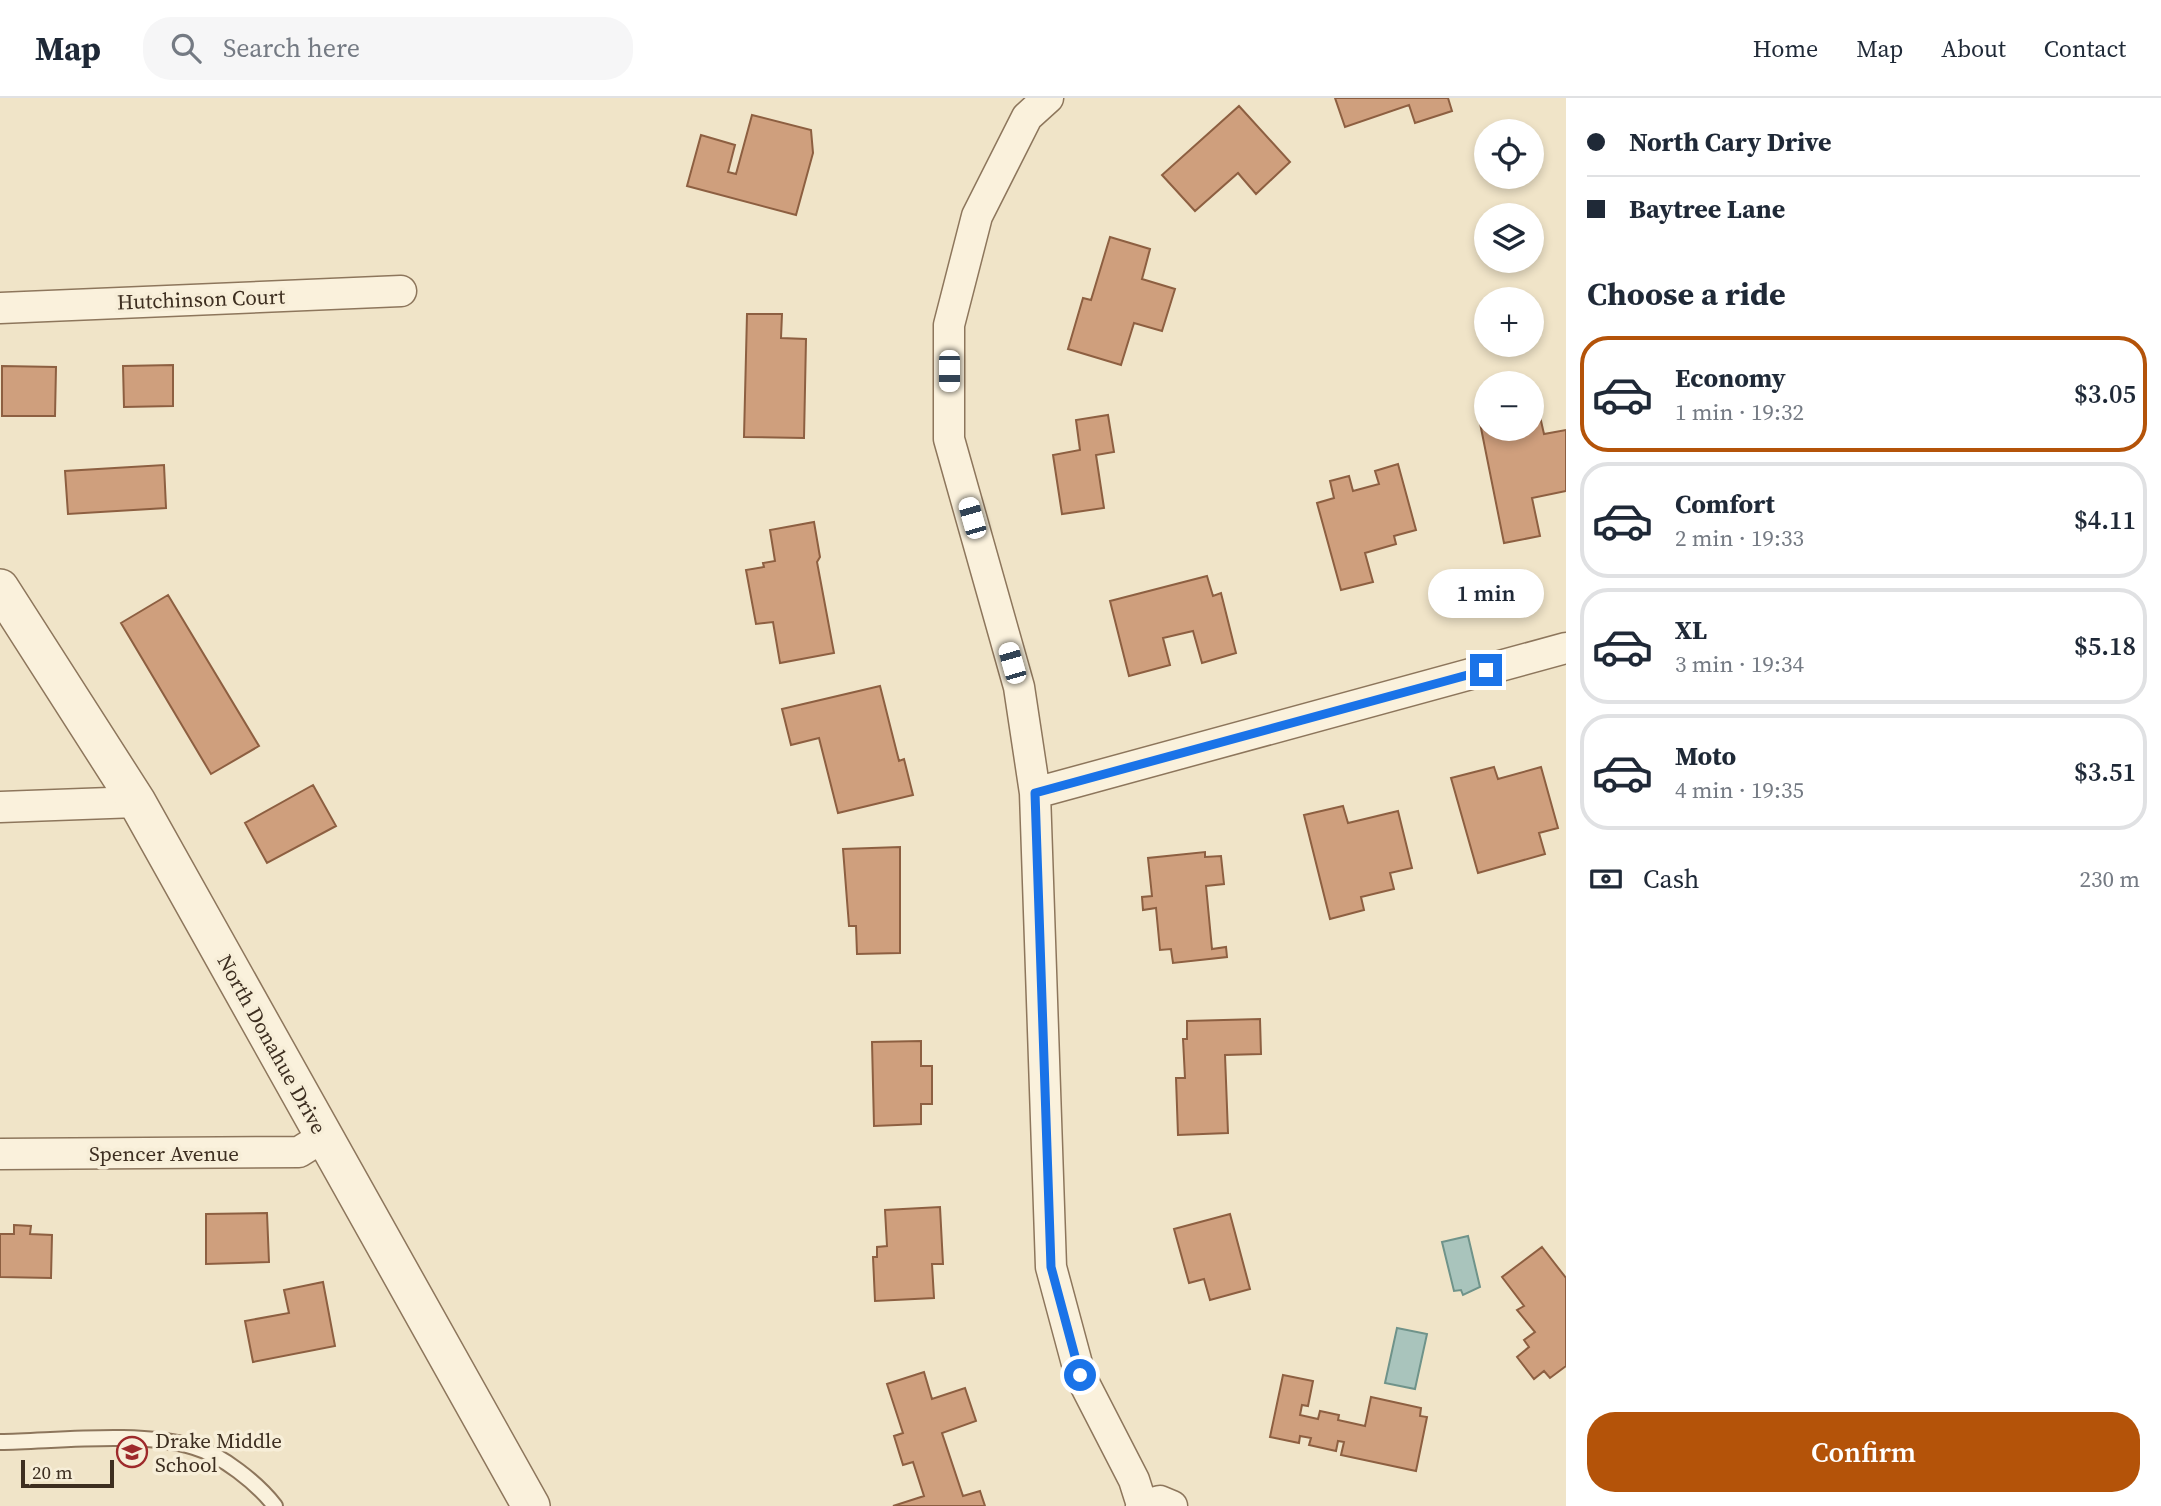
<!DOCTYPE html>
<meta charset="utf-8">
<style>
:root{--surface:#fff;--page:#f6f6f7;--text:#1f2937;--muted:#747a83;--line:#e0e1e3;--accent:#b45309}
body{margin:0;font-family:"Source Serif 4",serif;background:var(--page);color:var(--text);height:100vh;display:flex;flex-direction:column;font-size:26px;white-space:nowrap}
*{box-sizing:border-box;margin:0}
p{font-size:23px;color:var(--muted)}
.icon{flex:none;width:38px;height:38px;fill:none;stroke:currentColor;stroke-width:2;stroke-linecap:round;stroke-linejoin:round}
.map{position:relative;flex:1;overflow:hidden}
.panel{display:flex;flex-direction:column;background:var(--surface);width:595px}
.panel>*{flex:none}
.guide{display:grid;align-content:center;height:154px;padding:0 21px;background:var(--surface)}
.fabs{position:absolute;left:1474px;top:21px;display:grid;gap:14px}
.fabs a{display:grid;place-items:center;width:70px;height:70px;border-radius:50%;background:var(--surface);box-shadow:0 4px 10px #0003;font-size:35px}
.scale{position:absolute;left:21px;bottom:18px;width:93px;box-sizing:border-box;padding-left:7px;border:4px solid #3d2e20;border-top:0;font-size:19px;line-height:24px;white-space:nowrap;color:#3d2e20;-webkit-text-stroke:5px #f7eed8;paint-order:stroke}
.end{position:absolute;width:32px;height:32px;margin:-16px;border:9px solid #1a73e8;background:#fff;box-shadow:0 0 0 4px #fff}
.from{border-radius:50%}
.bubble{position:absolute;height:49px;border-radius:24px;background:var(--surface);box-shadow:0 4px 10px #0003;font-size:23px;font-weight:600;line-height:49px;text-align:center}
.car{position:absolute;width:21px;height:42px;margin:-21px -10px;border-radius:9px;box-shadow:0 0 5px 2px #0007;background:linear-gradient(#fff 24%,#345 0 40%,#fff 0 76%,#345 0 86%,#fff 0)}
.guide b{display:flex;align-items:center;gap:24px;height:66px;font-size:26px}
.guide b+b{border-top:2px solid var(--line)}
.guide i{width:18px;height:18px;background:var(--text)}
ul{padding:0;list-style:none}
li{display:flex;align-items:center;gap:21px;height:116px;margin:0 14px 10px;padding:0 7px;border:4px solid var(--line);border-radius:28px}
li div{flex:1}
li b{display:block;font-size:26px}
li em{font-style:normal;font-weight:600}
li.active{border-color:var(--accent)}
li>.icon{width:63px;height:63px;stroke-width:1.5}
h2{padding:0 21px;font-size:32px;line-height:84px}
.pay{display:flex;align-items:center;gap:18px;height:77px;padding:0 21px;font-size:26px}
.pay p{margin-inline-start:auto}
.cta{display:flex;gap:14px;margin-top:auto;padding:14px 21px}
.cta a{flex:1;height:80px;border-radius:28px;background:var(--accent);color:#fff;font-size:28px;font-weight:600;line-height:80px;text-align:center}
header{display:flex;align-items:center;gap:42px;box-sizing:border-box;height:98px;padding:0 35px;background:var(--surface);border-bottom:2px solid var(--line)}
header strong{font-size:33px}
nav{display:flex;gap:38px;margin-inline-start:auto;font-size:24px}
.search{width:490px;height:63px;background:var(--page);display:flex;align-items:center;gap:18px;box-sizing:border-box;padding:0 24px;border-radius:28px;color:var(--muted);font-size:26px}
main{display:flex;flex:1;min-height:0}
.map>svg:first-child{display:block}
.water{fill:#a9c4bc;stroke:#6f938a;stroke-width:2}
.building{fill:#cf9f7d;stroke:#8d5f41;stroke-width:2}
.lines{fill:none;stroke-linecap:round;stroke-linejoin:round}
.service-casing{stroke:#8d765c;stroke-width:18}
.minor-casing{stroke:#8d765c;stroke-width:33}
.tertiary-casing{stroke:#8d765c;stroke-width:40}
.service{stroke:#faf1dc;stroke-width:14}
.minor{stroke:#faf1dc;stroke-width:30}
.tertiary{stroke:#faf1dc;stroke-width:37}
.route{stroke:#1a73e8;stroke-width:9}
.labels{text-anchor:middle;dominant-baseline:central;stroke-width:7;stroke-linejoin:round;paint-order:stroke}
.street-label{font-size:21px;fill:#3d2e20;stroke:#f7eed8}
.poi-label{font-size:21px;fill:#3d2e20;stroke:#f7eed8;text-anchor:start}
</style>
<header>
<strong>Map</strong>
<div class="search"><svg class="icon" aria-label="search" viewBox="0 0 24 24"><circle cx="10" cy="10" r="6"/><path d="M15 15l6 6"/></svg>Search here</div>
<nav><a>Home</a><a>Map</a><a>About</a><a>Contact</a></nav>
</header>
<main>
<div class="map">
<svg width="1566" height="1408" viewBox="0 0 1566 1408">
<rect width="100%" height="100%" fill="#f0e4c8"/>
<path class="water" d="M1468,1138L1480,1189L1463,1197L1461,1192L1454,1193L1442,1144Z
M1397,1230L1427,1236L1415,1291L1385,1285Z"/>
<path class="building" d="M1335,0H1448L1452,13L1415,25L1409,7L1345,29Z
M1239,8L1290,64L1256,96L1238,75L1195,113L1162,77Z
M752,17L811,32L813,55L796,117L687,88L701,37L735,47L728,74L736,76Z
M1110,139L1150,151L1142,181L1175,191L1162,233L1134,225L1121,267L1068,251L1083,200L1091,202Z
M747,216H782L781,240L806,241L804,340L744,339Z
M173,267V308L124,309L123,268Z
M2,268L56,269L55,318H2Z
M1539,314L1544,336L1566,332V393L1532,400L1540,438L1504,445L1480,325L1486,324V331H1531V316Z
M1108,317L1114,354L1096,357L1104,410L1062,416L1053,357L1080,352L1076,322Z
M1398,366L1416,432L1394,438L1396,446L1365,455L1373,484L1341,492L1317,405L1334,400L1330,383L1349,378L1353,393L1379,386L1375,373Z
M164,367L166,410L68,416L65,373Z
M814,424L820,459L817,464L834,555L780,565L773,524L756,526L746,472L764,469L763,465L775,463L770,432Z
M1207,478L1213,498L1221,495L1236,555L1202,565L1193,533L1163,540L1170,567L1129,578L1110,503Z
M168,497L259,648L211,676L121,525Z
M880,588L899,663L904,661L913,697L838,715L819,640L791,647L782,611Z
M1494,669L1498,681L1541,669L1558,730L1539,735L1545,756L1478,775L1451,680Z
M313,687L336,728L267,765L245,725Z
M1343,708L1348,725L1398,713L1412,770L1390,775L1394,791L1361,799L1364,812L1330,821L1304,717Z
M900,749V855L857,856L856,828H849L843,751Z
M1205,754V759L1221,758L1224,786L1206,788L1212,851L1226,849L1227,859L1173,865L1171,851L1160,852L1156,810L1143,812L1142,799L1152,798L1148,760Z
M1260,921L1261,956L1225,957L1228,1035L1178,1037L1176,980H1185L1183,941H1187V923Z
M921,943V968H932V1006H921V1026L874,1028L872,944Z
M940,1109L943,1166H932L934,1200L875,1203L873,1159H877V1149L887,1148L885,1112Z
M267,1115L269,1164L206,1166V1116Z
M1230,1116L1250,1191L1210,1202L1204,1181L1189,1185L1174,1131Z
M14,1127L31,1128L30,1136L52,1137L51,1180L0,1179V1136H14Z
M1542,1149L1566,1180V1268L1550,1280L1544,1273L1534,1281L1517,1259L1529,1249L1524,1242L1535,1234L1517,1212L1524,1208L1502,1179Z
M323,1184L335,1248L253,1264L245,1223L289,1215L284,1192Z
M924,1274L932,1301L965,1290L976,1323L942,1335L963,1398L980,1393L985,1408H893L924,1398L913,1364L903,1367L894,1338L903,1335L887,1286Z
M1283,1277L1313,1283L1308,1308L1302,1307L1300,1317L1318,1321L1320,1313L1339,1317L1338,1322L1365,1328L1371,1299L1421,1310L1420,1318L1427,1319L1416,1373L1341,1357L1344,1344L1338,1343L1336,1353L1309,1347L1311,1340L1300,1338L1299,1345L1270,1339Z"/>
<g class="lines">
<g class="service-casing">
<path id="service" d="M0,1344C58,1343 139,1333 194,1349C222,1357 257,1385 275,1408"/>
</g>
<g class="minor-casing">
<path id="minor" d="M1048,0L1027,19L977,118L949,227V341L1019,589L1035,695L1051,1169L1080,1277L1134,1382L1142,1407
M0,210L401,193
M1035,695L1566,550
M0,709L137,704
M0,1056L299,1054L323,1039
M1141,1408L1160,1403L1172,1408"/>
</g>
<g class="tertiary-casing">
<path id="tertiary" d="M0,490L137,704L531,1408"/>
</g>
<use href="#service" class="service"/>
<use href="#minor" class="minor"/>
<use href="#tertiary" class="tertiary"/>
</g>
<g class="lines">
<path class="route" d="M1080,1277L1051,1169L1035,695L1486,572"/>
</g>
<defs>
<g id="school-ring" transform="scale(1.575)"><circle r="9.5" fill="#f7eed8" stroke="#9e2a2b" stroke-width="1.5"/><path d="M0-5L7-2L0 1L-7-2ZM-4 1L0 2.5L4 1V4Q0 6-4 4Z" fill="#9e2a2b"/></g>
</defs>
<g fill-rule="evenodd">
<use href="#school-ring" x="132" y="1354"/>
</g>
<g class="labels">
<g class="street-label">
<text transform="translate(201 201) rotate(-2)">Hutchinson Court</text>
<text transform="translate(272 946) rotate(61)">North Donahue Drive</text>
<text x="164" y="1055">Spencer Avenue</text>
</g>
<g class="poi-label">
<text x="155" y="1342">Drake Middle<tspan x="155" dy="24">School</tspan></text>
</g>
</g>
</svg>
<div class="fabs">
<a><svg class="icon" aria-label="locate" viewBox="0 0 24 24"><circle cx="12" cy="12" r="6"/><path d="M12 2v4M12 18v4M2 12h4M18 12h4"/></svg></a>
<a><svg class="icon" aria-label="layers" viewBox="0 0 24 24"><path d="M12 4l9 5-9 5-9-5zM3 14l9 5 9-5"/></svg></a>
<a>+</a>
<a>−</a>
</div>
<div class="scale">20 m</div>
<i class="end from" style="left:1080px;top:1277px"></i>
<i class="end" style="left:1486px;top:572px"></i>
<div class="bubble" style="left:1428px;top:471px;width:116px">1 min</div>
<i class="car" style="left:949px;top:273px;rotate:180deg"></i>
<i class="car" style="left:972px;top:420px;rotate:344deg"></i>
<i class="car" style="left:1012px;top:565px;rotate:344deg"></i>
</div>
<section class="panel">
<div class="guide">
<b><i class="from"></i>North Cary Drive</b>
<b><i></i>Baytree Lane</b>
</div>
<h2>Choose a ride</h2>
<ul>
<li class="active"><svg class="icon" aria-label="car" viewBox="0 0 24 24"><path d="M5 17H2v-5l4-1 3-4h7l3 4 3 1v5h-3M9 17h6M6 11h13"/><circle cx="7" cy="17" r="2"/><circle cx="17" cy="17" r="2"/></svg><div><b>Economy</b><p>1 min · 19:32</p></div><em>$3.05</em></li>
<li><svg class="icon" aria-label="car" viewBox="0 0 24 24"><path d="M5 17H2v-5l4-1 3-4h7l3 4 3 1v5h-3M9 17h6M6 11h13"/><circle cx="7" cy="17" r="2"/><circle cx="17" cy="17" r="2"/></svg><div><b>Comfort</b><p>2 min · 19:33</p></div><em>$4.11</em></li>
<li><svg class="icon" aria-label="car" viewBox="0 0 24 24"><path d="M5 17H2v-5l4-1 3-4h7l3 4 3 1v5h-3M9 17h6M6 11h13"/><circle cx="7" cy="17" r="2"/><circle cx="17" cy="17" r="2"/></svg><div><b>XL</b><p>3 min · 19:34</p></div><em>$5.18</em></li>
<li><svg class="icon" aria-label="car" viewBox="0 0 24 24"><path d="M5 17H2v-5l4-1 3-4h7l3 4 3 1v5h-3M9 17h6M6 11h13"/><circle cx="7" cy="17" r="2"/><circle cx="17" cy="17" r="2"/></svg><div><b>Moto</b><p>4 min · 19:35</p></div><em>$3.51</em></li>
</ul>
<div class="pay"><svg class="icon" aria-label="cash" viewBox="0 0 24 24"><path d="M3 7h18v10H3z"/><circle cx="12" cy="12" r="2"/></svg>Cash<p>230 m</p></div>
<div class="cta"><a>Confirm</a></div>
</section>
</main>
